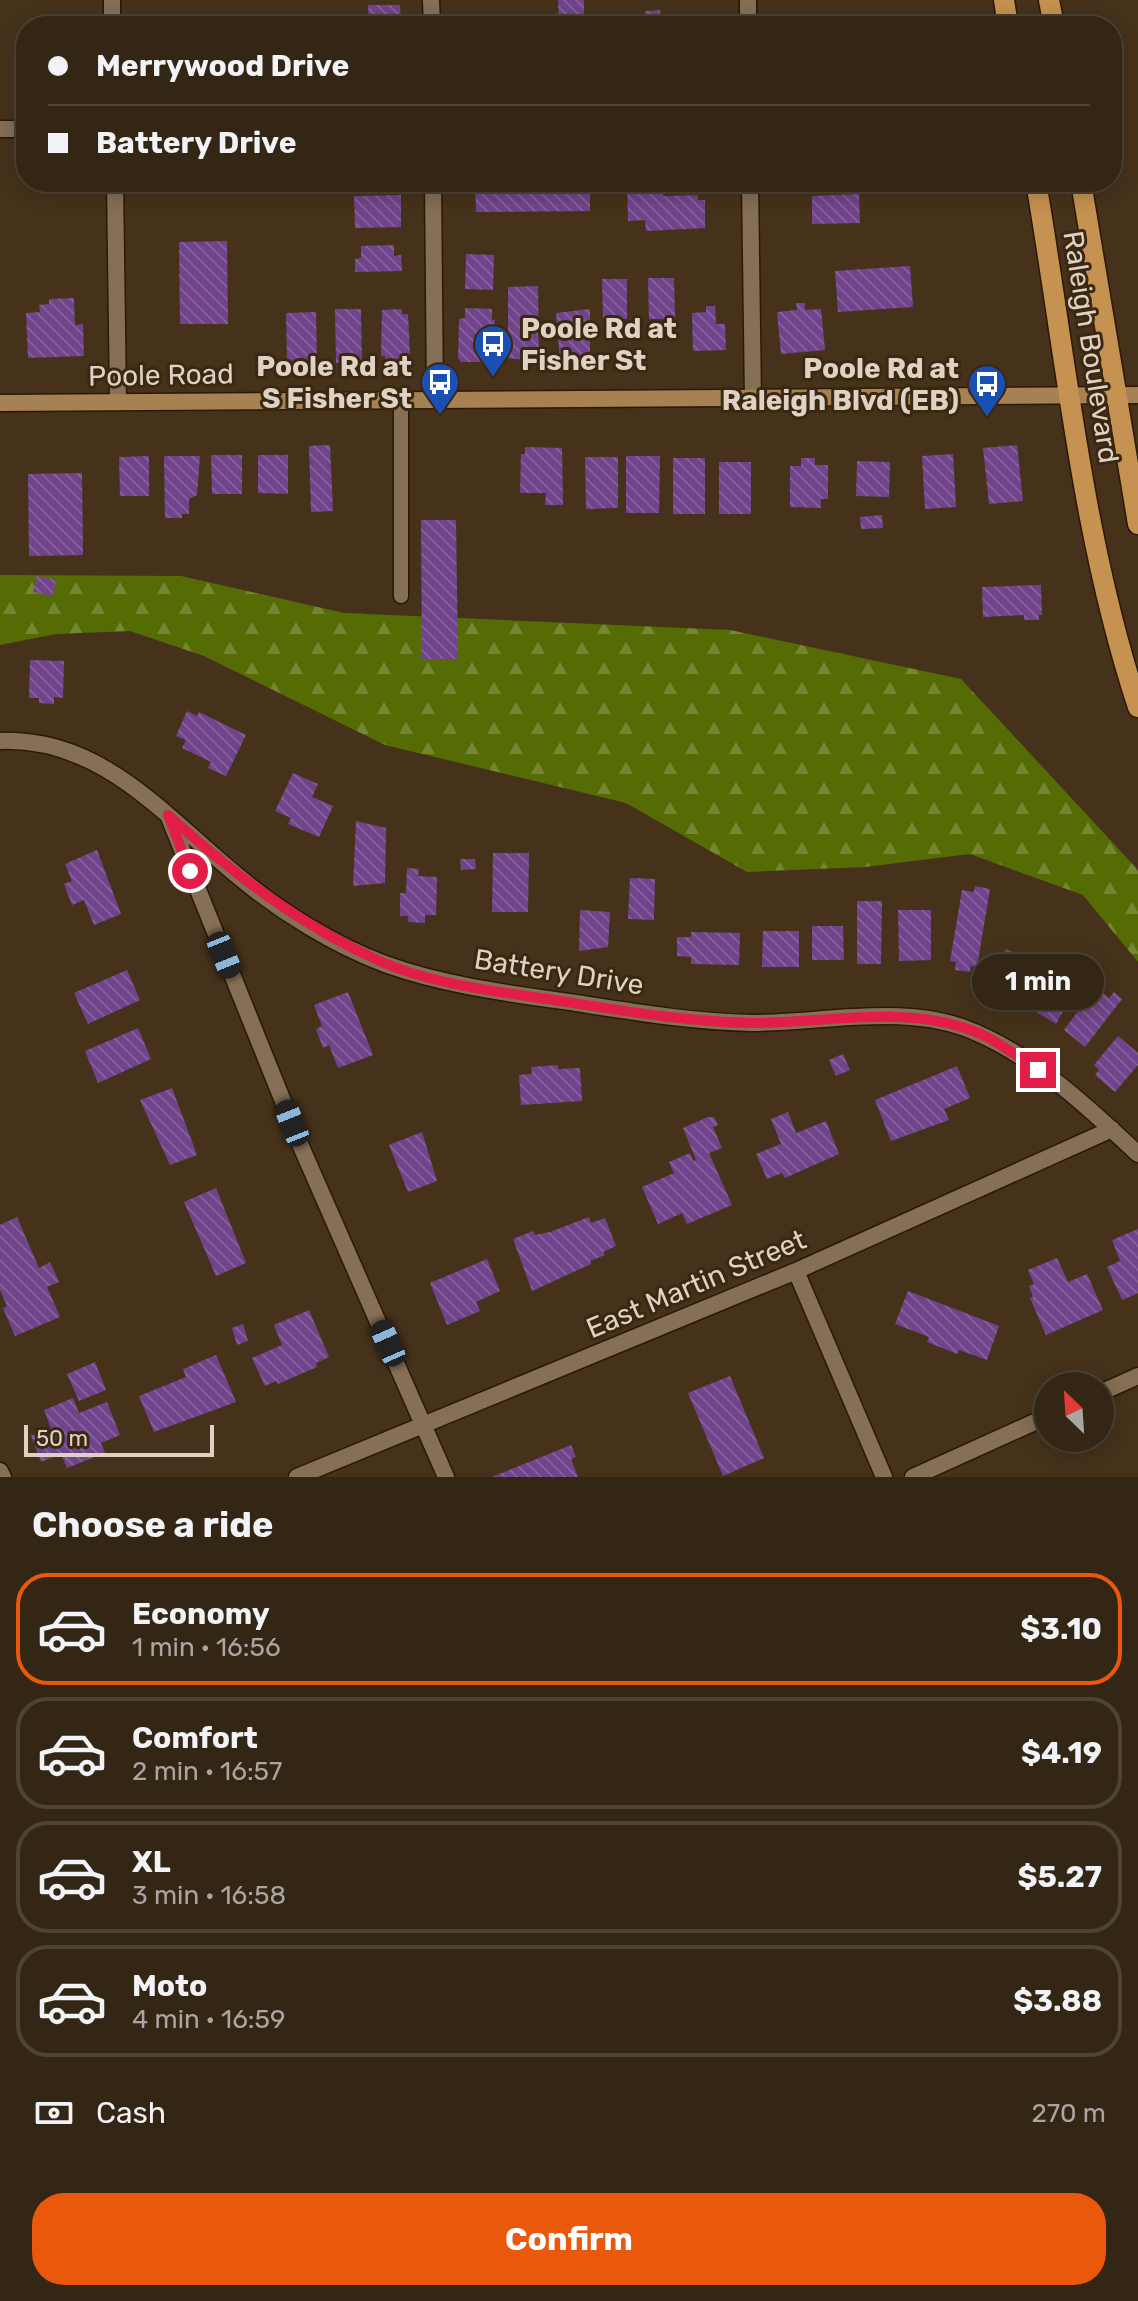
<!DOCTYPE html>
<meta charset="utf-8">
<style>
:root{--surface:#342614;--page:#3f3222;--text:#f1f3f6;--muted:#a9a5a0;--line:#4e4334;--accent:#ea580c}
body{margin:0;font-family:Rubik,sans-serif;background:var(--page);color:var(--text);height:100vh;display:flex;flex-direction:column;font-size:30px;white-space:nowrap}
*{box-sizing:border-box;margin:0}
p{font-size:26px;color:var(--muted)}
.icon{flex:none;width:44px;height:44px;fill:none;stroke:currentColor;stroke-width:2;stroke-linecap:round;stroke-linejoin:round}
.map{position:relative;height:1477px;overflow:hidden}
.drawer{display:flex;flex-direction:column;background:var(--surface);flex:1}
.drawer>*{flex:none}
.guide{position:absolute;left:16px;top:16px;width:1106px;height:176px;border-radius:32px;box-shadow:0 4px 20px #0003,0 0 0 2px var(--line);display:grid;align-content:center;height:176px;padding:0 32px;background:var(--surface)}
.needle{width:52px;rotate:335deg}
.controls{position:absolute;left:1034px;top:1372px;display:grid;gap:16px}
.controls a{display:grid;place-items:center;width:80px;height:80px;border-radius:50%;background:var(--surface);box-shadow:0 4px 20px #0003,0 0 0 2px var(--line);font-size:40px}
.scale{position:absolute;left:24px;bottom:20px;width:190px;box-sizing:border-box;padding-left:8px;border:4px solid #dfd2c5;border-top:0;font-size:22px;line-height:28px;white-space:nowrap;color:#dfd2c5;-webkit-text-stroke:6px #3b2811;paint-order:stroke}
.end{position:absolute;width:36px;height:36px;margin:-18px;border:10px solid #e11d48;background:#fff;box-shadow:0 0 0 4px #fff}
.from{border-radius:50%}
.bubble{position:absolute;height:56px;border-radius:28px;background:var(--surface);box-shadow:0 4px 20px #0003,0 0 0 2px var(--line);font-size:26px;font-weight:700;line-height:56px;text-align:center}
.car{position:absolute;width:24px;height:48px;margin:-24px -12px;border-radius:10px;box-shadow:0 0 6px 2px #0007;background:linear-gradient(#222 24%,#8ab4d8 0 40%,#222 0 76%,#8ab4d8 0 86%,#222 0)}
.guide b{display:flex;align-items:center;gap:28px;height:76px;font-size:30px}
.guide b+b{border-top:2px solid var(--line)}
.guide i{width:20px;height:20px;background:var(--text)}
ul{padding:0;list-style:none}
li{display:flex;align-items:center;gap:24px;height:112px;margin:0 16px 12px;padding:0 16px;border:4px solid var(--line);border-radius:32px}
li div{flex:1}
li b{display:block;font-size:30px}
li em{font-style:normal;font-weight:700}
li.active{border-color:var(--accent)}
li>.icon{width:72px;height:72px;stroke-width:1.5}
h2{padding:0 32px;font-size:36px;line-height:96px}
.pay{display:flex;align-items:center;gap:20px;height:88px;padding:0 32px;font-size:30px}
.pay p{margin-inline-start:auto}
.cta{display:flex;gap:16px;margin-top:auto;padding:16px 32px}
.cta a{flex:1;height:92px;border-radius:32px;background:var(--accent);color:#fff;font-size:32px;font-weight:700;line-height:92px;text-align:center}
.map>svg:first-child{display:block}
.forest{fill:url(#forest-firs)}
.building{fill:url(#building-back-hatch)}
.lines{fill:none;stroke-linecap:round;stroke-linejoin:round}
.service-casing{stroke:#2b1903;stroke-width:17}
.minor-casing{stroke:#2b1903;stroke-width:19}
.secondary-casing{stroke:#2b1903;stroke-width:19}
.primary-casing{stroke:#2b1903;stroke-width:23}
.service{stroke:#856f56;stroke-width:14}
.minor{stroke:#856f56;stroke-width:16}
.secondary{stroke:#a58153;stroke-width:16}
.primary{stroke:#c59251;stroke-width:20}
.route{stroke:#e11d48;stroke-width:10}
.labels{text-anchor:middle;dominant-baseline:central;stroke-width:6;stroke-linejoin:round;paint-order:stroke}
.poi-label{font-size:28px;font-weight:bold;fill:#dfd2c5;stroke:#3b2811;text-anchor:end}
.street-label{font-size:28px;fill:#dfd2c5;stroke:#3b2811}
</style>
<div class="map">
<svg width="1138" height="1477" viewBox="0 0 1138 1477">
<defs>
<pattern id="forest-firs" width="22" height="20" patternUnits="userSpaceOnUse" patternTransform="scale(2)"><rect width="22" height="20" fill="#556c05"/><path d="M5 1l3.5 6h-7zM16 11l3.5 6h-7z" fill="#758734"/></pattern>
<pattern id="building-back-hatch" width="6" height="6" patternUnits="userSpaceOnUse" patternTransform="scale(2)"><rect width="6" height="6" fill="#70448b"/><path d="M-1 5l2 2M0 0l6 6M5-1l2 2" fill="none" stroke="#845e9a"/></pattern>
</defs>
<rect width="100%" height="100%" fill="#46321b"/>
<path class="forest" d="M0,575L181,576L344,613L730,630L961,679L1138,870V962L1083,895L970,854L865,867L747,872L626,803L385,745L204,656L130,631L56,634L0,645Z"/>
<path class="building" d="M558,0H584V26H559Z
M368,5H400L401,26H369Z
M660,10L661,18H677V26H646L645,11Z
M822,17V26H778L777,19Z
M632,18L633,26H601V19Z
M357,182H409V186L357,187Z
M475,182H590V211L476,212Z
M627,182H662L663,196L698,195V200H705V228L646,231L645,220L628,221Z
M859,194L860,223L812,224V196Z
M401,195V227L355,228L354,196Z
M227,241L228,324H180L179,242Z
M394,245V256L401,255L402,271L355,272V259L361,258V246Z
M466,254L494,255L493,290L465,289Z
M910,266L913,307L838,312L835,271Z
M648,278H674L675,319H649Z
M602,279H627V319H603Z
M538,286L539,362L508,358V287Z
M74,298L75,325L83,324L84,356L28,358L26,313L40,312L39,305L49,304V299Z
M796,303H805V310L821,309L825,350L781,354L777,312L797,310Z
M706,306H715L716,324H725L726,350L693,351L692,313L706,312Z
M465,308L492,309V320H495L492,362H461L458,358L459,319L465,318Z
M335,309H361L362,362L336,363Z
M402,309V314H408L410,355H406V362L385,363V356H381L382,310Z
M590,309V362H560L556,313Z
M316,312L317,361L287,362L286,313Z
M330,445L333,511L311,512L309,446Z
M1017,445L1023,501L989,504L983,448Z
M525,447L562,448L563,505H545L546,493H520L521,454H525Z
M953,454L956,507L925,509L922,456Z
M211,455H242V494H212Z
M258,455H288V494L258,493Z
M149,456V496H120L119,457Z
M164,456H200L197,495L189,499V514H182V518H165Z
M626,456H660L659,513H626Z
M585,457H618V508L586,509Z
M673,458H705V514H673Z
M801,458H815V465H828V499H821V508L790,507V466H801Z
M857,461L890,462L889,497L856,496Z
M719,462H751V514H719Z
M82,473L83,555L29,556L28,474Z
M882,515L883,528L861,529L860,517Z
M421,520H456L458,659H422Z
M37,576L56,580L53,596L33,592Z
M1041,585L1042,615H1039V620H1024V615L983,617L982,587Z
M30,660L64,661L63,698L54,697V704L39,703V698H29Z
M187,711L197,716L199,712L246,735L226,776L208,768L211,762L182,748L186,740L176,736Z
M293,773L318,784L312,797L333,806L319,837L288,824L291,818L275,811Z
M356,821L386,828L385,883L353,886Z
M97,850L121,914L94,925L84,900L72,905L64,884L72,881L65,864Z
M493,853H529L528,912H492Z
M460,859H475L476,869L461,870Z
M407,868L419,869L418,876L437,877L436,915H425V923L408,922V916H400V893H406Z
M630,878L655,879L654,920L628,919Z
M975,886L990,889L977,967L971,966L970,972L955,970L956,962L950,961L962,890L974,892Z
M857,901H882L881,964H857Z
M580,910L610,912L608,947L579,951Z
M898,910H931V960L899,961Z
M812,926H843L844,960H812Z
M763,931H799V967H762Z
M691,932L740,933L739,965L691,964V957L677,956V937H691Z
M1006,949L1038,965L1023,992L992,975Z
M1052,965L1080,980L1056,1024L1030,1008Z
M127,970L140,1000L88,1024L74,993Z
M1096,987L1109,998L1114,992L1122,999L1085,1047L1064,1030Z
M348,992L373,1055L338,1068L329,1045L323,1048L316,1029L322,1026L314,1005Z
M138,1028L151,1059L98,1083L85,1051Z
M1118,1036L1138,1053V1065L1115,1092L1095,1075L1099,1070L1094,1065Z
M843,1054L850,1070L836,1076L829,1060Z
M558,1065V1069L580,1068L582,1101L521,1105L519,1075L532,1074L531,1067Z
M957,1066L970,1098L944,1109L949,1120L891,1141L875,1100Z
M172,1088L197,1155L170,1165L140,1100Z
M788,1112L796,1133L826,1121L839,1154L785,1178L782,1173L767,1179L756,1154L781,1144L771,1119Z
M708,1117H714L718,1125L713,1127L722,1148L709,1153L732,1205L687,1224L682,1213L658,1224L642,1187L674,1173L669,1162L690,1153L693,1161L696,1160L683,1128Z
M422,1132L437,1181L408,1192L389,1145Z
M216,1188L246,1263L216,1276L184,1202Z
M17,1217L39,1268L50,1262L59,1282L47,1287L60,1317L15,1336L3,1308L7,1306L0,1290V1225Z
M589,1217L591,1223L605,1218L616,1246L603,1252L605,1255L590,1261L591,1264L532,1291L513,1239L533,1231L535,1235L550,1232Z
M1138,1229V1293L1122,1300L1107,1267L1120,1261L1112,1240Z
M1057,1258L1068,1282L1087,1274L1103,1310L1046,1335L1030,1298L1033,1297L1029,1286L1034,1284L1028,1270Z
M487,1259L500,1291L476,1302L480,1311L447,1325L430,1283Z
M908,1291L999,1326L987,1360L959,1350L957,1354L927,1342L929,1337L895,1324Z
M309,1310L329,1357L316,1363L317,1367L278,1384L276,1381L265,1386L252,1358L282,1345L274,1325Z
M243,1324L248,1341L237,1345L232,1328Z
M216,1355L236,1402L154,1432L139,1396L186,1377L183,1369Z
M95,1362L106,1390L79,1401L67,1374Z
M730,1376L764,1458L723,1476L688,1393Z
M73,1398L79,1413L107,1402L120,1435L101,1443L105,1453L67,1468L61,1454L41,1462L31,1436L51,1428L44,1410Z
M571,1445L576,1457L571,1459L578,1477H492Z"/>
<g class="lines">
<g class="service-casing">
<path id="service" d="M401,399V596"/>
</g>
<g class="minor-casing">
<path id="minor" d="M112,0V26
M431,0L432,26
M748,0V26
M0,129H26
M115,182L118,400
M433,182L435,399
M750,182L753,400
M0,741C103,737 166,818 239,877C281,912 334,945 385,964C446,986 513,994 576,1003C634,1012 694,1022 752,1023C824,1023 910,1002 977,1033C1037,1059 1091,1110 1138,1154
M170,820L303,1151L446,1477
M796,1271L884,1477
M1100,1393L1138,1376
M0,1471L3,1477
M297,1477L796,1271L1112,1129
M913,1477L1048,1416"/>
</g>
<g class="secondary-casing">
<path id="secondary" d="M0,403L1138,395"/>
</g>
<g class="primary-casing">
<path id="primary" d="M1004,0L1008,26
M1049,0L1054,26
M1036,182C1066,357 1082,538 1138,707
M1081,182L1138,524"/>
</g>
<use href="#service" class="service"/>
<use href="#minor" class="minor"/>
<use href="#secondary" class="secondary"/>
<use href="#primary" class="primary"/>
</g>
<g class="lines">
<path class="route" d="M190,871L168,815C234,874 300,926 382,962C432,984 499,992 554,1000C619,1010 687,1022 753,1023C825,1023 907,1004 976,1032C997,1040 1018,1057 1038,1070"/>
</g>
<defs>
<g id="bus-pin" transform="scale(2)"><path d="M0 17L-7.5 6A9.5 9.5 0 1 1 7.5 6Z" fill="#1a4fb4" stroke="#3b2811"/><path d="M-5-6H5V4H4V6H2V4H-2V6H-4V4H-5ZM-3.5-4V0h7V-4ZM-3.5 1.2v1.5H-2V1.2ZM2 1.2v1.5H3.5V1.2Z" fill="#fff"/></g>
</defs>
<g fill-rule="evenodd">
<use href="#bus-pin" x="493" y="344"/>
<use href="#bus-pin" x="440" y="382"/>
<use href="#bus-pin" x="987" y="384"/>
</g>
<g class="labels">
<g class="poi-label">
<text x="521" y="328" text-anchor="start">Poole Rd at<tspan x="521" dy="32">Fisher St</tspan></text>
<text x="412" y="366">Poole Rd at<tspan x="412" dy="32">S Fisher St</tspan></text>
<text x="959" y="368">Poole Rd at<tspan x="959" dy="32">Raleigh Blvd (EB)</tspan></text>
</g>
<g class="street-label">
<text transform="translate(1091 347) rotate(81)">Raleigh Boulevard</text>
<text transform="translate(161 375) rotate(-1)">Poole Road</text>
<text transform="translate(559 972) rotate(9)">Battery Drive</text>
<text transform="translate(696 1284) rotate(-23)">East Martin Street</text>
</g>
</g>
</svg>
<div class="controls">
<a><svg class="needle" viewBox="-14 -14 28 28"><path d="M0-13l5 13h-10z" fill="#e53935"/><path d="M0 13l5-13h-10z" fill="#a9a5a0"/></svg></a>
</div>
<div class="scale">50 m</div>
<i class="end from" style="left:190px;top:871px"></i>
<i class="end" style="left:1038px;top:1070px"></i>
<div class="bubble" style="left:972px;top:954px;width:132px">1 min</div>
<i class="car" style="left:224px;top:955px;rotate:158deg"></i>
<i class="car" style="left:292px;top:1123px;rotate:338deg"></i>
<i class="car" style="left:388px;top:1343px;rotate:336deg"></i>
<div class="guide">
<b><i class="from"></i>Merrywood Drive</b>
<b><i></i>Battery Drive</b>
</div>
</div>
<section class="drawer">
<h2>Choose a ride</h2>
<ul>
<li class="active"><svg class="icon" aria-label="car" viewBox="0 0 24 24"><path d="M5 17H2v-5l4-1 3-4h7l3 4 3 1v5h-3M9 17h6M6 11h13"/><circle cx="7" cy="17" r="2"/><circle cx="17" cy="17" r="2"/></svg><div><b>Economy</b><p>1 min · 16:56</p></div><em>$3.10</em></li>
<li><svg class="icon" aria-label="car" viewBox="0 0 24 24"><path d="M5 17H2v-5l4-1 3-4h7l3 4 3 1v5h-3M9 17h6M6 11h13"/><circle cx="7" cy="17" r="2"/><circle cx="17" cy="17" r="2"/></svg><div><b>Comfort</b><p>2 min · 16:57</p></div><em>$4.19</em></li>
<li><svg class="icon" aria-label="car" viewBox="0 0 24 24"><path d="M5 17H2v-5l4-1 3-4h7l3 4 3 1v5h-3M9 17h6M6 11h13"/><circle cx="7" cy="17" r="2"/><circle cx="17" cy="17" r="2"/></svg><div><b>XL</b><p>3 min · 16:58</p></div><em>$5.27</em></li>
<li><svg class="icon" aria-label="car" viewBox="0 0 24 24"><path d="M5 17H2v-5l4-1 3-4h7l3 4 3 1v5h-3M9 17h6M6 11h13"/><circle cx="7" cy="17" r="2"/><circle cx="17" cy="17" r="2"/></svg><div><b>Moto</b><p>4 min · 16:59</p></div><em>$3.88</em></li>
</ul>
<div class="pay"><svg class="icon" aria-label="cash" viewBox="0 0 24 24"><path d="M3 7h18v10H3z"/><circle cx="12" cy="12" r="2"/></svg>Cash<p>270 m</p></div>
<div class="cta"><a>Confirm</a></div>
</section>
